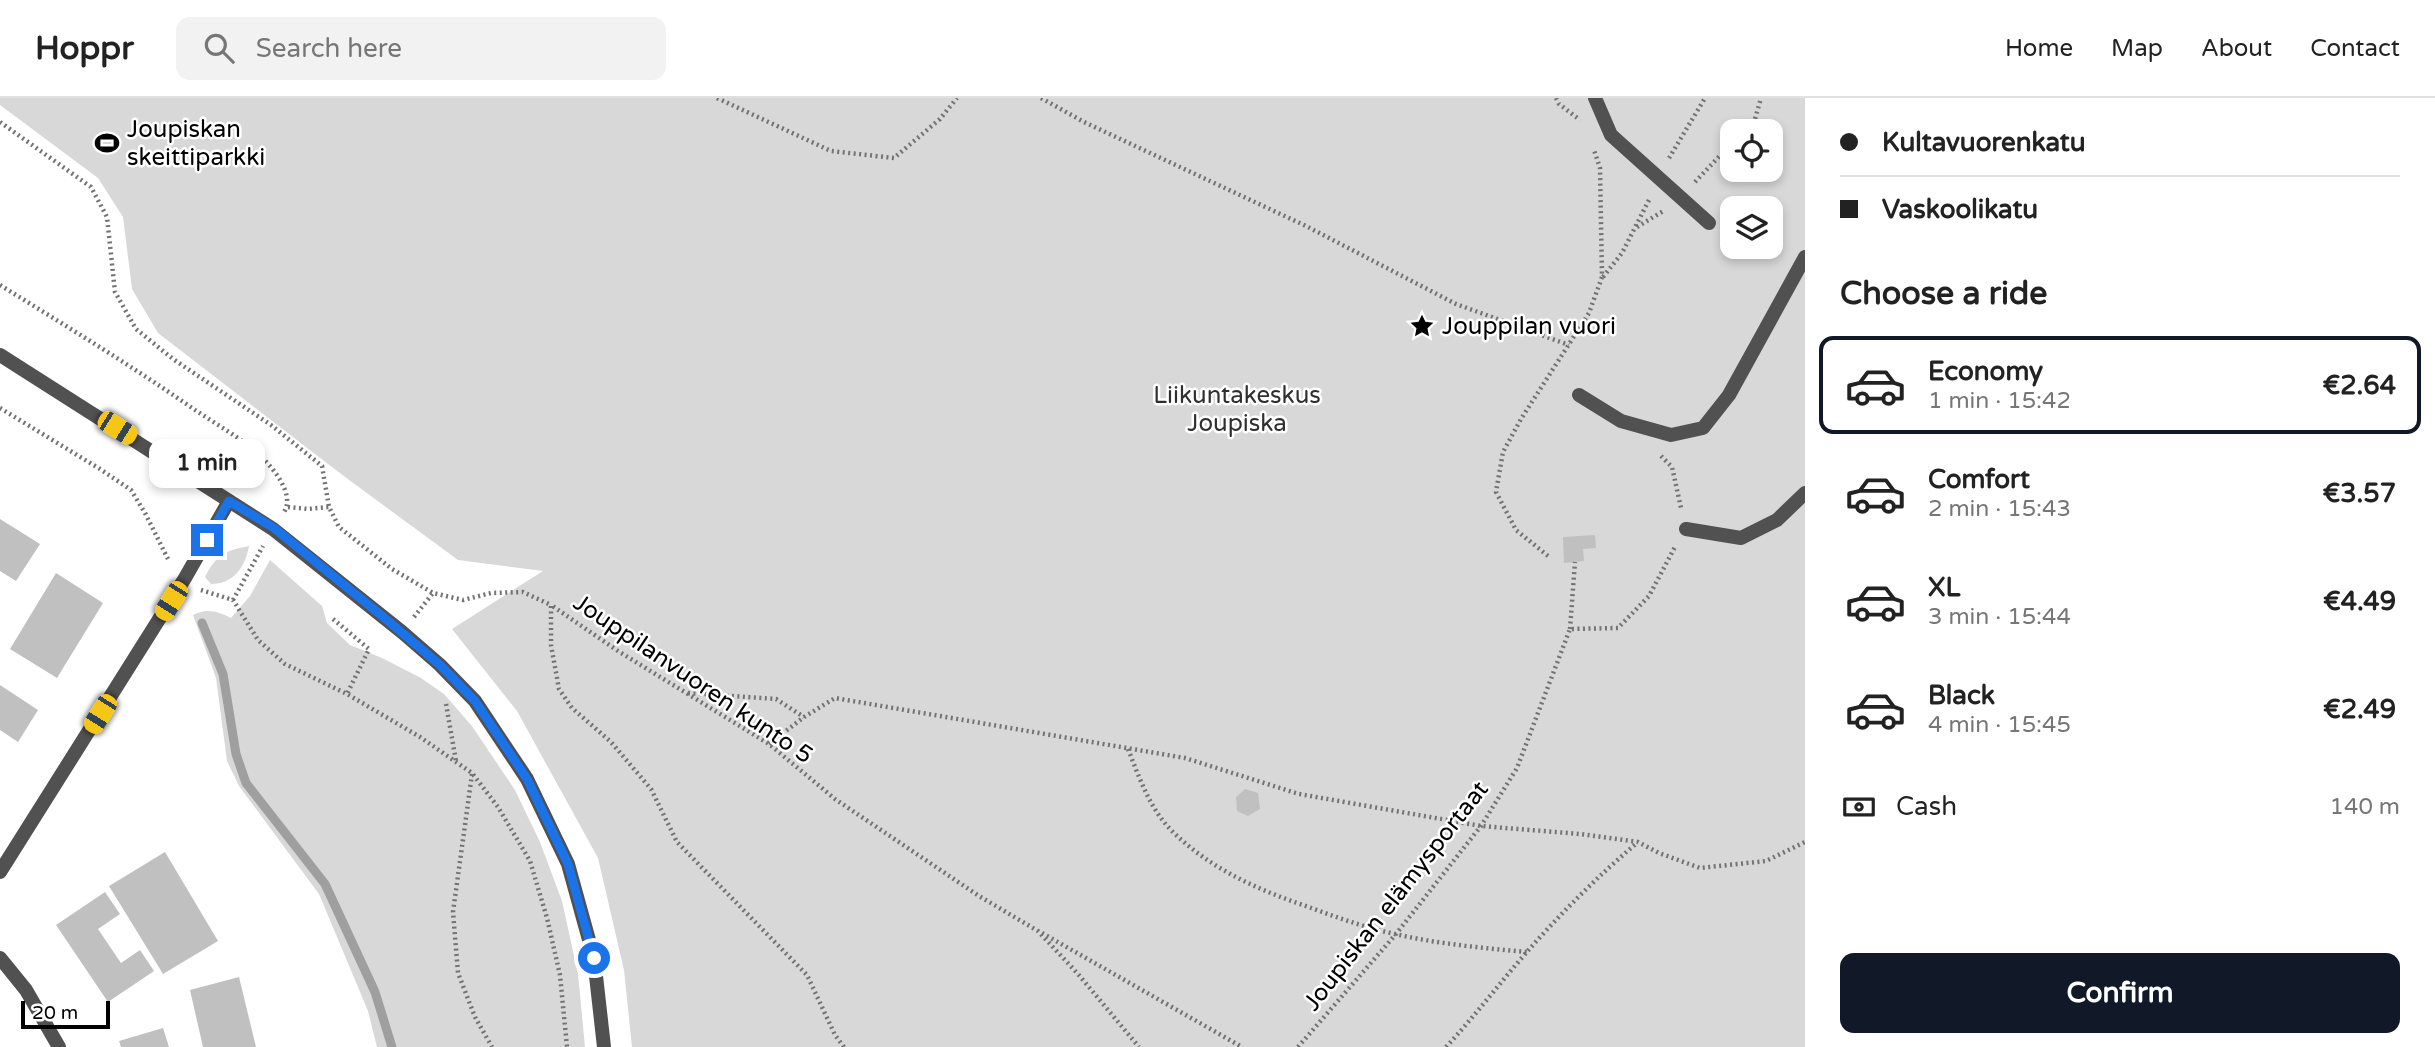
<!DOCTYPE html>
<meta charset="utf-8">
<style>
:root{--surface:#fff;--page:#f2f2f2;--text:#222;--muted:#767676;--line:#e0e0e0;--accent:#111827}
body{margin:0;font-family:"Varela Round",sans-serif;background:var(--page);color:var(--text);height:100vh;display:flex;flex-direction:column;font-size:26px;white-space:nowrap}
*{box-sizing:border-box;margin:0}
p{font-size:23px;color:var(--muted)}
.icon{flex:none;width:38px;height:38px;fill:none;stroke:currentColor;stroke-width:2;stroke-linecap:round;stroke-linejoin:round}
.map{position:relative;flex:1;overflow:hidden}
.details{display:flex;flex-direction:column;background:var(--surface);width:630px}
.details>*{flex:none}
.guide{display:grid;align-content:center;height:154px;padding:0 35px;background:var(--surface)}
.controls{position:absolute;left:1720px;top:21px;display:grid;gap:14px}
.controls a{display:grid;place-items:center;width:63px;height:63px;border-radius:14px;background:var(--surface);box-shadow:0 4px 10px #0003;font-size:35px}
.scale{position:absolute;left:21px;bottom:18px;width:89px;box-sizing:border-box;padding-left:7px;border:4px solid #000;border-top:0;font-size:19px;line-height:24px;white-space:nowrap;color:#000;-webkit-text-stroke:5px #fff;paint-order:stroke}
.end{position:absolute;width:32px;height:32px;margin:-16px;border:9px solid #1a73e8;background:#fff;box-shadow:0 0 0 4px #fff}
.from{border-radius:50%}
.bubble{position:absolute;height:49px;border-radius:14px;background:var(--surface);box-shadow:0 4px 10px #0003;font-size:23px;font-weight:700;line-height:49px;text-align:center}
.car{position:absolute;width:21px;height:42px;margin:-21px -10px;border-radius:9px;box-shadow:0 0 5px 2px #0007;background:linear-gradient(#f5c518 24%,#345 0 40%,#f5c518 0 76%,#345 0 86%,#f5c518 0)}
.guide b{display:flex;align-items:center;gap:24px;height:66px;font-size:26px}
.guide b+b{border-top:2px solid var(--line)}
.guide i{width:18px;height:18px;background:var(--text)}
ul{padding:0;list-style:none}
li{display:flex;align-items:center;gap:21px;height:98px;margin:0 14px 10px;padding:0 21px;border:4px solid transparent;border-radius:14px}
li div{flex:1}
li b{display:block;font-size:26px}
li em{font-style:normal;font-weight:700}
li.current{border-color:var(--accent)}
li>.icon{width:63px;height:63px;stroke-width:1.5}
h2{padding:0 35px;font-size:32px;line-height:84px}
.pay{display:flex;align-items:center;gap:18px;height:77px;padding:0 35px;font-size:26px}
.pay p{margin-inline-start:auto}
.button{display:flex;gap:14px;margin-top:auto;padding:14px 35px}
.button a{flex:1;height:80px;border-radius:14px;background:var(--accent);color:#fff;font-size:28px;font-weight:700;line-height:80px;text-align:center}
header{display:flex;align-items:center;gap:42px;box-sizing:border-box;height:98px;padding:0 35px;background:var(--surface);border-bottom:2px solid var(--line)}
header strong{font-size:33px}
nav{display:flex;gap:38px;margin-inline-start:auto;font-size:24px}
.search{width:490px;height:63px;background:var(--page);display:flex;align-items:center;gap:18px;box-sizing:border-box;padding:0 24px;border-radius:14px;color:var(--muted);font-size:26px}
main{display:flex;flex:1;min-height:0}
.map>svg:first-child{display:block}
.green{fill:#d8d8d8;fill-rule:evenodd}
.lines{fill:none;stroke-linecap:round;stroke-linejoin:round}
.stream{stroke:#9f9f9f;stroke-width:9}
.building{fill:#c0c0c0}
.path{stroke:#737373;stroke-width:4.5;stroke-dasharray:2 3.5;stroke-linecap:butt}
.service{stroke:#515151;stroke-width:14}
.minor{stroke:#515151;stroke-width:14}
.tertiary{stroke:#515151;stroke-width:14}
.route{stroke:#1a73e8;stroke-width:9}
.labels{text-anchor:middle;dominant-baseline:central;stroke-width:5;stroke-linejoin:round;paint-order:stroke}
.poi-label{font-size:24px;fill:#000;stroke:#fff;text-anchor:start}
.park-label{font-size:24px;fill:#2f2f2f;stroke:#fff}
.street-label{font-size:24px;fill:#000;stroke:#fff}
</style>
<header>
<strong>Hoppr</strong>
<div class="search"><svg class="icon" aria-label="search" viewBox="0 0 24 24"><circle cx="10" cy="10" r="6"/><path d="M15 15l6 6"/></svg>Search here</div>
<nav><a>Home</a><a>Map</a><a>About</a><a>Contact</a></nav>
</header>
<main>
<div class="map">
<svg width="1805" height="949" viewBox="0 0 1805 949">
<rect width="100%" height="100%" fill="#fff"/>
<path class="green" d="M0,0H1805V949H632L624,872L598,760L517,613L452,531L543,473L458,462L345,379L158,235L132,191L123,119L98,80L0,7ZM1732,33H1771V72H1732ZM1732,110H1771V149H1732Z
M249,448C245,470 233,486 211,486L205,479C217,456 224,453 249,448Z
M270,462L322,508L327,525L350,547L382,560L421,580L444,596L472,628L515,692L540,744L562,803L578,876L585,949H377L368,913L319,796L239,688L227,663L216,580L193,517C207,510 217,513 231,520L250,498Z"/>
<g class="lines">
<path class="stream" d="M202,525L223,576L236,656L246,685L325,786L375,894L392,949"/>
</g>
<path class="building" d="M0,421L40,446L16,483L0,473Z
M1595,437L1596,450L1583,451L1584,463L1564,465L1563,439Z
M56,475L103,505L57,580L10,551Z
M0,587L38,612L18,644L0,632Z
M1245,691L1258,695L1260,711L1248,718L1237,713L1236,699Z
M165,754L218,843L163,876L109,788Z
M105,794L120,816L98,831L121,865L140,852L154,873L108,904L56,827Z
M239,879L256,949H203L190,892Z
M163,930L169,949H121L119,943Z"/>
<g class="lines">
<path class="path" d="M717,0L831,53L894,60L940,21L957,0
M1041,0L1084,24L1306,128L1456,206L1569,247
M1556,0L1559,6L1580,22
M0,24L91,89L107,119L115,194L136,231L173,261L271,327L322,368L329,409L339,429L392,471L433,495L463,502L491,495L523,494L551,507
M1744,33L1755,21L1761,0
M1669,60L1705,0
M1695,84L1732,45
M1637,129L1665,112
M1603,179L1622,155L1650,100
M0,187C66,228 132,268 195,312C216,326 239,339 257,355C271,367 296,396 284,414
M0,310L100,371L131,392L145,415L169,463
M1661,358L1672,369L1681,410
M288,409L308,411L329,409
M1548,458L1516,432L1496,394L1503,354L1521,321L1589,215L1602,179L1600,70L1594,52
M201,492L233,502L258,542L285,566L347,596L420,639L472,675L498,709L530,763L547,820L560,877L567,949
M233,502L263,448
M414,519L433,495
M333,521L369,551L347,596
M1570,531L1575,464
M688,595L776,601L804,619
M446,606L456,663
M769,646L804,619L835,600L1185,660L1299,696L1481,728L1580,736L1638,744L1659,755L1700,770L1766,763L1805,744
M1128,651C1140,681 1150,712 1174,735C1210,770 1256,791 1303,807C1333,818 1363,829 1395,836C1438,846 1483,850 1527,854
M472,676L453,814L458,875L475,919L492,949
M1042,835L1242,949
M844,949L835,937L807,877L677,744L651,691L611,644L572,610L559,591L551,547V507L618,553L769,646L835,701L979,798L1038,833L1078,876L1139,949
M1298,949L1396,836L1481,728L1517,670L1570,531L1618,530L1649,498L1676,447
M1446,949C1474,919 1499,886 1526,855C1559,817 1599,777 1637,745"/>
<path class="service" d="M1595,0L1611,37L1709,125
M1579,297L1621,323L1671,337L1703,330L1729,297L1805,159
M1686,431L1741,440L1777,422L1805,395"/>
<path class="minor" d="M0,774L185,480L229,403
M0,860L26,892L59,949"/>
<path class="tertiary" d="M0,257L273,431L402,534L440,567L475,603L527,681L568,766L594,860L604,949"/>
</g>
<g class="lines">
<path class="route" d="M207,442L229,403L274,430L387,522L440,567L475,603L527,681L568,766L594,860"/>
</g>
<defs>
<g id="stadium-bare" transform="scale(1.89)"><path d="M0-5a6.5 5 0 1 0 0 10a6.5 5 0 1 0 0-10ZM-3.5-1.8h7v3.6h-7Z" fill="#000" stroke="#fff" stroke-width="2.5" paint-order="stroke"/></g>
<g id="sight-bare" transform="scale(1.89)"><path d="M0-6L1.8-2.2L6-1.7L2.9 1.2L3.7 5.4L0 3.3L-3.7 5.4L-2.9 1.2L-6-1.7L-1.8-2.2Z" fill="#000" stroke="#fff" stroke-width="2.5" paint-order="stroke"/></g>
</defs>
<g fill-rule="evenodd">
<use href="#stadium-bare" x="107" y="45"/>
<use href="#sight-bare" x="1422" y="228"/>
</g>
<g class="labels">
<g class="poi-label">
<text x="127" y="31">Joupiskan<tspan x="127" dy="28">skeittiparkki</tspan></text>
<text x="1442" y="228">Jouppilan vuori</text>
</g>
<g class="park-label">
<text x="1237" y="297">Liikuntakeskus<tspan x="1237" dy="28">Joupiska</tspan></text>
</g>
<g class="street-label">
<text transform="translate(693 581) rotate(34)">Jouppilanvuoren kunto 5</text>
<text transform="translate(1396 798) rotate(-52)">Joupiskan elämysportaat</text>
</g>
</g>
</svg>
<div class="controls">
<a><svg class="icon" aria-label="locate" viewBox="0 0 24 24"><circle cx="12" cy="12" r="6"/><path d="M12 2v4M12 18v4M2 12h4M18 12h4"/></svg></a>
<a><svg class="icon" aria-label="layers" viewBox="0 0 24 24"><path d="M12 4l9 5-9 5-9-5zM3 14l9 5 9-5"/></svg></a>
</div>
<div class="scale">20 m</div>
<i class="end from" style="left:594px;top:860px"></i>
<i class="end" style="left:207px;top:442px"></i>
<div class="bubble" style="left:149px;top:341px;width:116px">1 min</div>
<i class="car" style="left:117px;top:330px;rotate:122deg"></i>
<i class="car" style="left:171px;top:503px;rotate:212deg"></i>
<i class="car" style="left:100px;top:616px;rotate:212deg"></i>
</div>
<section class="details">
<div class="guide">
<b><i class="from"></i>Kultavuorenkatu</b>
<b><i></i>Vaskoolikatu</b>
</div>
<h2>Choose a ride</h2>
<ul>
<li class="current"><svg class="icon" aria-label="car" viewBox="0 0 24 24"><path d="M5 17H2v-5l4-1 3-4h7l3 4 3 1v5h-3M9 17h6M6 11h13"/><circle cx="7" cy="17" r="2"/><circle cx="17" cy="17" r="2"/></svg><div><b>Economy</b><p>1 min · 15:42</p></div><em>€2.64</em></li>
<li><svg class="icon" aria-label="car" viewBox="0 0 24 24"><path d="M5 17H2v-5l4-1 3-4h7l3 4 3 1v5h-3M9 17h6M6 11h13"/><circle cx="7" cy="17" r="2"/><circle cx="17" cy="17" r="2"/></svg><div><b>Comfort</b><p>2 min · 15:43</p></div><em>€3.57</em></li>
<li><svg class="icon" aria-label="car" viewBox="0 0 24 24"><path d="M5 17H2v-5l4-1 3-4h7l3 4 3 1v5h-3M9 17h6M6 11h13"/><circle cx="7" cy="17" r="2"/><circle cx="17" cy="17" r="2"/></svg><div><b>XL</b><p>3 min · 15:44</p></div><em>€4.49</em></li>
<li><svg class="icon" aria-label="car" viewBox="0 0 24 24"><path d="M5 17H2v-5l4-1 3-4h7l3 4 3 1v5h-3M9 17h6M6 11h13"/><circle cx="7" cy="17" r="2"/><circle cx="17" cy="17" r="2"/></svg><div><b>Black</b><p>4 min · 15:45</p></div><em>€2.49</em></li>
</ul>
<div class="pay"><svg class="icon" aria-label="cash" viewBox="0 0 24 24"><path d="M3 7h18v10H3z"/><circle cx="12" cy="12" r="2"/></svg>Cash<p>140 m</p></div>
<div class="button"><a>Confirm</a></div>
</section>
</main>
